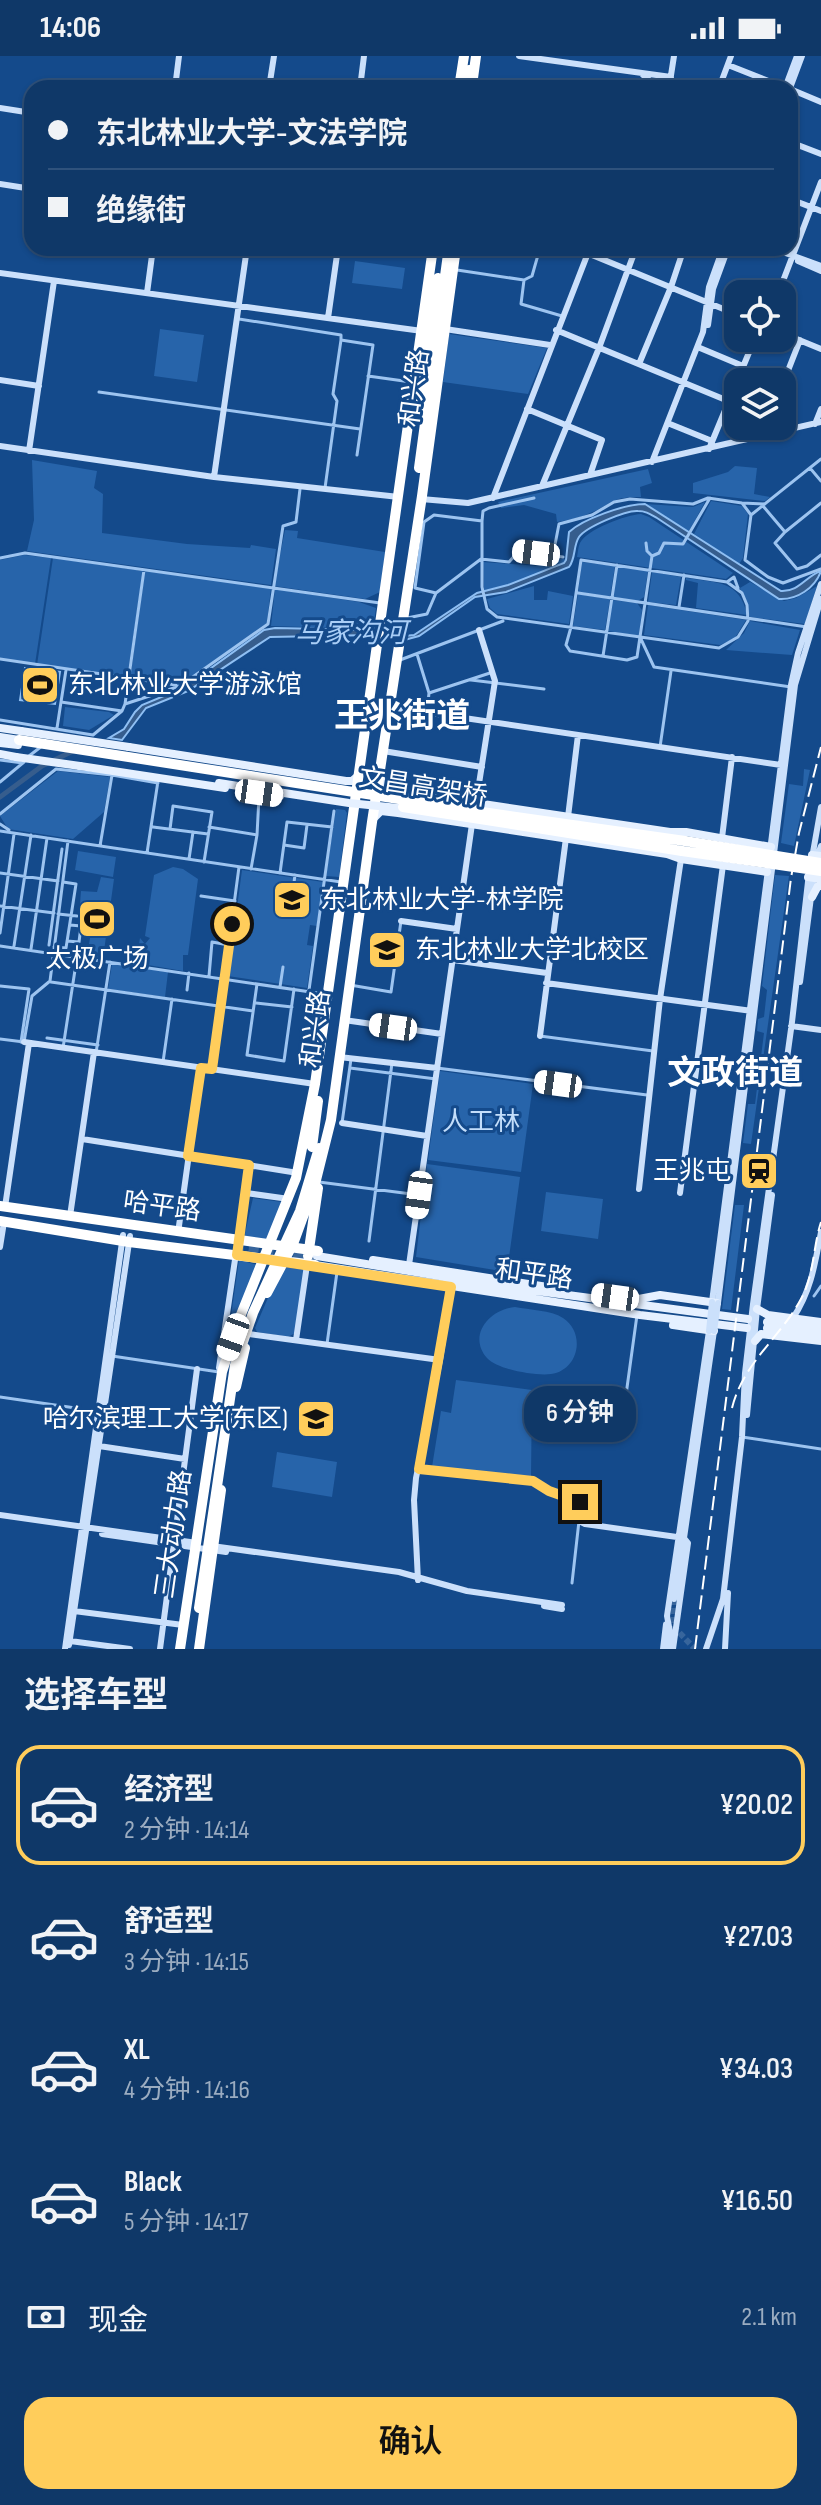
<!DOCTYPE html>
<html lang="zh">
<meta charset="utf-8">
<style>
:root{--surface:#0f3868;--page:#183f6e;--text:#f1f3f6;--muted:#9bacc0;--line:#2f527c;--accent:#ffcd5b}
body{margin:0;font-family:"Sofia Sans Condensed","Noto Sans SC",sans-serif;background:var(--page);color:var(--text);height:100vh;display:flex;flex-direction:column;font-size:30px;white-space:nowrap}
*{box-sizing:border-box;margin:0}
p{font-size:26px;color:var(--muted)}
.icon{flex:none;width:44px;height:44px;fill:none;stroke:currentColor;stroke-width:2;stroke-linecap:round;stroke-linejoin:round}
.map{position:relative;height:1593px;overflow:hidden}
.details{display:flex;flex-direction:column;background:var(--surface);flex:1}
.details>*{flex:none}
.top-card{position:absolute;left:24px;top:24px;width:774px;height:176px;border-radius:24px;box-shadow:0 2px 6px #0004,0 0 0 2px var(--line);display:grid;align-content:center;height:176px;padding:0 24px;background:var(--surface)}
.fabs{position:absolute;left:724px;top:224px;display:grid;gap:16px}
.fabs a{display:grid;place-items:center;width:72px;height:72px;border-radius:16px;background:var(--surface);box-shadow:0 2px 6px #0004,0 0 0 2px var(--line);font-size:40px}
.end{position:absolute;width:36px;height:36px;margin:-18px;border:10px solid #ffcd5b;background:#111;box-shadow:0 0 0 4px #111}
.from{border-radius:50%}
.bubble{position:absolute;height:56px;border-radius:24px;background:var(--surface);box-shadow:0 2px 6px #0004,0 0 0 2px var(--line);font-size:26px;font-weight:600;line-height:56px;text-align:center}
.car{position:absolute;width:24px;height:48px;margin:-24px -12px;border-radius:10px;box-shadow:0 0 6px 2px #0007;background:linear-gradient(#fff 24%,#345 0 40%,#fff 0 76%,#345 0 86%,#fff 0)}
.top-card b{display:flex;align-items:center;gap:28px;height:76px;font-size:30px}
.top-card b+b{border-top:2px solid var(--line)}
.top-card i{width:20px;height:20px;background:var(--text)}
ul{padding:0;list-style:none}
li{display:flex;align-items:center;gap:24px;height:120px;margin:0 16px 12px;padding:0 8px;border:4px solid transparent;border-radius:24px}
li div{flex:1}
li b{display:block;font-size:30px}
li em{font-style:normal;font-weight:600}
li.selected{border-color:var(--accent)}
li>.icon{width:72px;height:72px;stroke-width:1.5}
h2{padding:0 24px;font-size:36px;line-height:96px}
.pay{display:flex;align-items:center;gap:20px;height:88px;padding:0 24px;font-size:30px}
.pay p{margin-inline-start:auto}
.action{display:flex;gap:16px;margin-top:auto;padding:16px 24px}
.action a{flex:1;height:92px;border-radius:24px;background:var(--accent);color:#111;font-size:32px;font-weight:600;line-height:92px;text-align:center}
.status{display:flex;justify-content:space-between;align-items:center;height:56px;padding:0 40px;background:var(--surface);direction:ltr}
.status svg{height:22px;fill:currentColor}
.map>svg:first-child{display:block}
.green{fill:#2764aa}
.water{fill:#365d8d;stroke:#8fbff3;stroke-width:2}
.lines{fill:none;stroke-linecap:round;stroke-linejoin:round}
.river{stroke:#365d8d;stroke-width:5}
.secondary-tunnel{stroke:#37659c;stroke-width:6;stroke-dasharray:6 3;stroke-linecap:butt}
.highway-tunnel{stroke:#37659c;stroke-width:10;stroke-dasharray:10 5;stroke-linecap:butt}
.street{stroke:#9dc4f0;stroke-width:3}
.secondary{stroke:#cbe0fb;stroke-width:6}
.primary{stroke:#e5f0ff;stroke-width:8}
.highway{stroke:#fff;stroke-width:10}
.rail{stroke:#fff;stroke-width:2;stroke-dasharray:14 6;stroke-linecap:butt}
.secondary-bridge{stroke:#cbe0fb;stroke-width:6}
.primary-bridge{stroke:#e5f0ff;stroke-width:8}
.highway-bridge{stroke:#fff;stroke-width:10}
.route{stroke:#ffcd5b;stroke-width:10}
.labels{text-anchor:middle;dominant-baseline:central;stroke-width:6;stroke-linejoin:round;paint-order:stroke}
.street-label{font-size:26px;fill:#fff;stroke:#144a8b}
.poi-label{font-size:26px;fill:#fff;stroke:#144a8b;text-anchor:start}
.park-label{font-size:26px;fill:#c3defb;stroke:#144a8b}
.water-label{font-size:28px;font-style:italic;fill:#a9cef7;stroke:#144a8b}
.district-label{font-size:34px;font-weight:bold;fill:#fff;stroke:#144a8b}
</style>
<div class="status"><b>14:06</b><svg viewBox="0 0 49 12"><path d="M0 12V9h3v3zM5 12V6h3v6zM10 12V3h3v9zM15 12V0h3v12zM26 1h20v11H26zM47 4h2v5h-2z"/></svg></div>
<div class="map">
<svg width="821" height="1593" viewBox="0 0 821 1593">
<rect width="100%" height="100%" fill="#144a8b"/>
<path class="green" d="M355,205L405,212L402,233L352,227Z
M160,273L204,279L197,326L154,320Z
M449,278L547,292L528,338L443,326Z
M32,404L97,415L94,432L103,438L102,477L187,488L250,492L251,489L276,493L271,529L27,495L34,464Z
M735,410L757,412L754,438L770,441L765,445L693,437V427L728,416Z
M648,413L652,427L640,431L641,441C609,441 615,447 590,457C580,462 568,464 557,466L556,458L524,449L501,452L498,446Z
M711,445L742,450L748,458L743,502L739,508L694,478Z
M705,446L689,475L645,448L693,451Z
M641,458L649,461L733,517L726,523L577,501C578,496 578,491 580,487C587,473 626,459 641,458Z
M285,474L298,475L297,482L385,496L380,536L365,543L274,530Z
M24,499L51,502L35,608L0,602V504Z
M53,502L143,515L127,622L37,609Z
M555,503H566L564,507L508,529L484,534L483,506L539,510L554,507Z
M582,506L615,510L610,541L578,536Z
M618,511L648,515L644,541L638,545L612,541Z
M145,515L271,532L267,567L180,629L130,623Z
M652,516L681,521L676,549L648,546Z
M686,522C717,527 740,524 747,559L696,552L698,527L686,524Z
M750,526L784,545L796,542L817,530L805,568L750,561L740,532Z
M534,530V544H547L548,535L573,540L569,568L497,558L490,552L487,543Z
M275,533L359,546L376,552L373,573L271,570Z
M578,538L610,543L605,574L573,570Z
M612,544L637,547L642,554L639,580L608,575Z
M648,549L746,564L735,582L720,589L644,579Z
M750,565L800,574L792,599L726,594L744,577Z
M65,651L109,656L114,659L89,674L63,670Z
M804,713L810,714L794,790L781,787L789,728L803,730Z
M58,715L110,721L104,756L73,783L8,773L0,760Z
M336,753L345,754L347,757L339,821L326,820Z
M78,795L116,801L113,821L75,814Z
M173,811L183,813L198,823L188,899H183V915L136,907L140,882L145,888L150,882L145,880L154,819Z
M242,814L323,826L317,870L310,869L307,889L313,890L307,932L228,920Z
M775,819L789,820L751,1088L743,1087L748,1048H755L764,977L757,975L758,963L764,961L767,934L762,930Z
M101,821L114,823L103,902L87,900L93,864L79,861L81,835L97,836Z
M112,908L168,916L165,941L108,933Z
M440,1015L533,1028L521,1116L428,1104Z
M427,1108L520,1121L507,1216L416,1201Z
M546,1136L603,1143L598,1183L541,1175Z
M253,1142L282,1146L267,1185L244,1182Z
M735,1149H744L731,1254L722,1253Z
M239,1204L258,1209L229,1282L228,1281Z
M284,1211L305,1214L295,1277L288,1281L257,1276L255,1272L280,1214Z
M515,1251C529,1254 551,1254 563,1262C586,1277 579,1314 551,1318C536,1320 498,1314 487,1302C467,1279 490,1253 515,1251Z
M456,1324L532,1334L531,1420L432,1411L441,1355L451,1357Z
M277,1396L337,1406L332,1441L272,1431Z"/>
<path class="water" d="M645,448L781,535C799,536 806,520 821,515C815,532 797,544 779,543L657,462C650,458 646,455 638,455C626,454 586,471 579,481C573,490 576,502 569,511L506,536L475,541L419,580L404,584L405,580L414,579L477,537L508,529L564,507L566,504L569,476C583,463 625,448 645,448Z
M275,572L374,574L373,579L270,581L188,635L146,652L122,684L109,682L124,673L135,656L142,649L183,632L264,574Z
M25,612L60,616L55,648L20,644Z"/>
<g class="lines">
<path class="river" d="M379,579L401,582
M0,741L42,710L73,695"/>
<path class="secondary-tunnel" d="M674,1543V1571L695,1593"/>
<path class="highway-tunnel" d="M234,1190L315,1200"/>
<path class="street" d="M540,192L532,220L524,224L521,248L562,260
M457,214L524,224
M239,263L341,279V284L373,289L357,399
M368,320L411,326
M99,336L360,373
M821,403L751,459L745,504L768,521L783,527L821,513
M810,412L821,425
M325,432L337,345L333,338L341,284
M742,447L751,459
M763,450L785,476L775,487L797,513L807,510L821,499
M482,465L483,455L489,452L534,442
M785,476L821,447
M646,487L647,495L652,500L659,497L664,487L683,488L710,442
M553,499L559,468L592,459L614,446L630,443L693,448L708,442L742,447L765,448
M0,502L25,497L380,547
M727,526L734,521L738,532
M436,537L415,532L424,466L434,459L482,465V531L487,553L497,561L719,592L738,581L748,565L747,549L742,537L727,526L581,504L571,571L566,589L570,595L627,604L637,601C642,568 647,534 652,500
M578,537L807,571
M679,551L684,519
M407,562L427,558L436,537L481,503L509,506L519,495L563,501
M640,581L654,611L791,631
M417,598L429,637L427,656
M603,600L617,509
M0,603L176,629
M400,604L503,565
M471,624L544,633
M429,637L490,617
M61,646L66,614
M125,648L144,514
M0,664L93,679L122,655L125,648L180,630L268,568L283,470L296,466L300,433
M57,672L61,646L122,655
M660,691L671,615
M29,700L42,690
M0,704L23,707
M0,726L24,706
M0,758L56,713L112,719L158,727
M0,768L9,774
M153,771L208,778
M209,771L257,779
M170,773L173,750L212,756L204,806
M0,775L341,826
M284,789L304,792L307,769
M100,790L112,719
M147,797L158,725
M189,803L193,776
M251,813L257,779L259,741
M0,817L58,825
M280,817L287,766L332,771
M201,840L235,845
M292,841L295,819
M0,850L54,857
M58,858L77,860
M0,877L14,778
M67,885L79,886L81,870L70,869
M49,889L62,793
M0,890L324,938
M14,890L31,779
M54,891L66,892L76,828L63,826
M31,893L47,782
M209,920L212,886L229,889
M51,926L253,955
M257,928L247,999L284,1005L294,933
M350,929L391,936L401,865
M0,930L29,933L21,986
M280,931L283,911
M187,934L189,917
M309,934L334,755
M256,947L292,951
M540,980L653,995
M47,982L98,989
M0,983L24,986L32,940L50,925L68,785
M63,992L77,901
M96,997L110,906
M163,1006L172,943
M350,1012L436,1023
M437,1012L647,1039
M212,1013L239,811
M342,1067L351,1003
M319,1126L419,1139
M369,1185L392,1007
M814,1240L821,1230
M327,1288L337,1216
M112,1300L219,1316
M0,1341L96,1355
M622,1368L637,1259
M742,1381L821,1393
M572,1527L579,1465"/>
<path class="secondary" d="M519,0L671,21
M728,9L786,32
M643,19L659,32
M175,32L179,0
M269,32L274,0
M360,32L364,0
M669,32L674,0
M719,32L731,0
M785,32L797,0
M790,32L802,0
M790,33L821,46
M0,52L32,57
M790,86L821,98
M0,128L32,133
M790,143L821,155
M575,192L738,259
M772,192L821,210
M798,205L821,215
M0,217L422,275
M147,237L153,192
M778,238L821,126
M328,262L338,192
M708,269L713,233L728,192
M445,273L550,289
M556,274L738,349
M782,277L821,293
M700,292L743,310
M639,308L671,231L684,192
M0,324L39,330
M782,330L800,284
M527,353L602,384L590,419
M670,368L712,385
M815,368L821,353
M761,381L766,370
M0,390L214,421L399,441
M709,393L755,282
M29,395L54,225
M652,406L703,276L709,231L723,192
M214,421L247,192
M542,430L599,292L636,192
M493,442L588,197
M421,443L468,447L821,366
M390,651L781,709
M383,695L482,711
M476,747L495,625L479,574
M568,761L578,679
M722,782L732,701
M770,795L791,629L798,597L821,528
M812,802L821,751
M816,803L821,790
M401,865L457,873
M453,904L547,917
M800,926L814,818
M546,927L752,955
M344,964L442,978
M791,970L821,974
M540,980L566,782
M24,986L315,1028
M339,1001L437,1012
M342,1067L427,1080
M82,1083L298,1117
M639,1133L660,943L681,803
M246,1137L289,1143
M680,1137L723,809
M5,1151L29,987
M70,1160L94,996
M178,1177L201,1012
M0,1191L4,1166
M409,1209L472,768
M712,1246L768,814
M718,1247L795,629L821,543
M793,1262C811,1235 815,1208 821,1176
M249,1278L440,1304
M296,1284L307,1209
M219,1312L249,1109
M747,1359L757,1253L772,1139
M99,1390L185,1403
M419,1413L533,1425L549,1435L580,1446L579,1465L585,1468L684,1482L674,1543
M0,1459L197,1487
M102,1478L226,1496
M212,1490L399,1516L467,1535L562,1549
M418,1524L414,1444L416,1422L440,1304L451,1231
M544,1550L562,1553
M74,1555L183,1569
M70,1585L130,1593
M69,1589L130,1180
M65,1593L123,1179
M160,1593L197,1313
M663,1593L666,1568
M669,1593L670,1576L667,1560L709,1275
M673,1593L688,1487L684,1482L714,1275
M706,1593L723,1543L742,1381L745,1317L753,1248L792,966L809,817
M725,1593L728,1537"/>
<path class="primary" d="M0,672L21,675
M0,681L19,684
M0,687L18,689
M129,691L346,725H352L359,719
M0,698L16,701
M80,710L225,732
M380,719L383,730L390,734L670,776L680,782
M242,735L280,740
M373,763L381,755L398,757L667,798L681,803L767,816
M670,776H686L771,791
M812,799L821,800
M808,821L821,823
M812,841L818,830H821
M317,1200L507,1231L748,1263
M373,1204L554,1232
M315,1209L640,1259L747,1272
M628,1245L660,1239L717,1247
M757,1253L768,1259L821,1266
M767,1266L821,1273
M673,1269L714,1275
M767,1272L821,1279
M755,1285L761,1278L821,1285"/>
<path class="highway" d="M473,22L476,0
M459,32L464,0
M466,32L469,14
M418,352L438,222
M419,412L448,198
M482,756L685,785
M461,760L682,795
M312,1091L318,1045
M0,1150L318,1195
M0,1165L129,1186L315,1209
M308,1200L318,1132
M267,1237L293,1188L315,1128L331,1064L372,766L422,440L456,192
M236,1331L245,1292
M180,1593L222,1316L240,1261L296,1122L315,1028L433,192
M199,1593L221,1434"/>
<path class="rail" d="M732,1352C743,1307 780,1282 801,1243C814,1220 813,1191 821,1166
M695,1593L791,822L799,777L821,691"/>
<path class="secondary-bridge" d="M709,1275L712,1246
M714,1275L718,1247"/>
<path class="primary-bridge" d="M21,675L129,691
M16,701L80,710
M219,727L349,747L408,753"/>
<path class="highway-bridge" d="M19,684L482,756
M403,751L461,760
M685,785L821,807
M682,795L821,815
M199,1552L235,1309L253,1257L300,1155L319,1092"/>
</g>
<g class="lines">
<path class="route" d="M232,868L212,1013L201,1012L188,1100L249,1109L237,1199L451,1231L419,1413L533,1425L549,1435L580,1446"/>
</g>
<defs>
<g id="stadium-square" transform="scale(2)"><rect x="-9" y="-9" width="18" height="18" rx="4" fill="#ffcd5b" stroke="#144a8b"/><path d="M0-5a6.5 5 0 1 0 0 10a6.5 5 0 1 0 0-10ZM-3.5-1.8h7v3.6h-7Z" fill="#111"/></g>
<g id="university-square" transform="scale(2)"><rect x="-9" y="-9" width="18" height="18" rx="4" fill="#ffcd5b" stroke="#144a8b"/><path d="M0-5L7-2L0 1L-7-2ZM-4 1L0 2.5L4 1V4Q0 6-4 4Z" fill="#111"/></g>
<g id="station-square" transform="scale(2)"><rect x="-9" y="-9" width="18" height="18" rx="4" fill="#ffcd5b" stroke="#144a8b"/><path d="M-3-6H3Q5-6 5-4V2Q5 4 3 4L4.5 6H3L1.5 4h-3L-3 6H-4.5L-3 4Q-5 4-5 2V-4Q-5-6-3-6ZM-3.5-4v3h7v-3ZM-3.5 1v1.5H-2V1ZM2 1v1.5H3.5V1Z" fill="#111"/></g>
</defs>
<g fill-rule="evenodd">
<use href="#stadium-square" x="40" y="629"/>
<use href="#university-square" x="292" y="844"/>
<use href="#stadium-square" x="97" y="863"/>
<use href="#university-square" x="387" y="894"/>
<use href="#station-square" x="759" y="1115"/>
<use href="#university-square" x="316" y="1363"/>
</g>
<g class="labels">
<g class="street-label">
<text transform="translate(415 332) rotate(-82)">和兴路</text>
<text transform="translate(423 732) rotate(9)">文昌高架桥</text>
<text transform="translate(316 973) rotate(-82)">和兴路</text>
<text transform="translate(162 1151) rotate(8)">哈平路</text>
<text transform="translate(534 1219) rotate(8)">和平路</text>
<text transform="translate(174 1478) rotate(-82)">三大动力路</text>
</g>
<g class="poi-label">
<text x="68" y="629">东北林业大学游泳馆</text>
<text x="320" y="844">东北林业大学-林学院</text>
<text x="415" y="894">东北林业大学北校区</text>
<text x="97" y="903" text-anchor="middle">太极广场</text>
<text x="731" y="1115" text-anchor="end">王兆屯</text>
<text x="288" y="1363" text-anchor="end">哈尔滨理工大学(东区)</text>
</g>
<g class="park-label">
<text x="481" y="1066">人工林</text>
</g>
<g class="water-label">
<text x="351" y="577">马家沟河</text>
</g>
<g class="district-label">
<text x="402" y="660">王兆街道</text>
<text x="735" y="1017">文政街道</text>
</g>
</g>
</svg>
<div class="fabs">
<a><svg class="icon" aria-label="locate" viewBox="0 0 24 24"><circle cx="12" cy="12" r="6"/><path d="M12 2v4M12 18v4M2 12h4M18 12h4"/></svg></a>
<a><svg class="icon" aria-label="layers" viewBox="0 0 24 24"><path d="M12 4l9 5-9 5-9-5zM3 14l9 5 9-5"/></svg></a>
</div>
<i class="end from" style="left:232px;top:868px"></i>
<i class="end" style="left:580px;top:1446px"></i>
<div class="bubble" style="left:524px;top:1330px;width:112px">6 分钟</div>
<i class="car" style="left:536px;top:497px;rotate:277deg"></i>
<i class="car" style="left:259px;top:737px;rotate:98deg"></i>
<i class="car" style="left:393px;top:971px;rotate:278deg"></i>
<i class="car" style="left:558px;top:1028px;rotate:278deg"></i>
<i class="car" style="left:419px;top:1139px;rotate:188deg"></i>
<i class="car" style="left:615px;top:1241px;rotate:278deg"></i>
<i class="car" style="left:233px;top:1281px;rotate:200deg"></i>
<div class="top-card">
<b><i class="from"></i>东北林业大学-文法学院</b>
<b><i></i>绝缘街</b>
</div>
</div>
<section class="details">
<h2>选择车型</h2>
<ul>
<li class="selected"><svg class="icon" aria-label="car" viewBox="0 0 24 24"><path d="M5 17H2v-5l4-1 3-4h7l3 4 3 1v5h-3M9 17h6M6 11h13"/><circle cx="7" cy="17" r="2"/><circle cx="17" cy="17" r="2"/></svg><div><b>经济型</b><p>2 分钟 · 14:14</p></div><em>¥20.02</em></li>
<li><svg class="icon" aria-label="car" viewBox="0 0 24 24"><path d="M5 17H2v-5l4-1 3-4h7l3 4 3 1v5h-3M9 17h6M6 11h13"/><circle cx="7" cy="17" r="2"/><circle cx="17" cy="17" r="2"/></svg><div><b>舒适型</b><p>3 分钟 · 14:15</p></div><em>¥27.03</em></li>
<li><svg class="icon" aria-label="car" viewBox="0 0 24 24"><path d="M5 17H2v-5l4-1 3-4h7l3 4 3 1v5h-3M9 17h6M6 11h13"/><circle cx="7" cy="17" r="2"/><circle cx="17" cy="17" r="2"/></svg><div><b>XL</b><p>4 分钟 · 14:16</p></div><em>¥34.03</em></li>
<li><svg class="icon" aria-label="car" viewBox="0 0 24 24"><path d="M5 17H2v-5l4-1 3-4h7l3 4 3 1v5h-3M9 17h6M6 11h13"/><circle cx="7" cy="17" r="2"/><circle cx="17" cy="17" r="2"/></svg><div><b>Black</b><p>5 分钟 · 14:17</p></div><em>¥16.50</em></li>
</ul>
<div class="pay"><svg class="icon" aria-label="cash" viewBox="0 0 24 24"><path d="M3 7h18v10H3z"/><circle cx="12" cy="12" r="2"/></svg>现金<p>2.1 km</p></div>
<div class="action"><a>确认</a></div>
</section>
